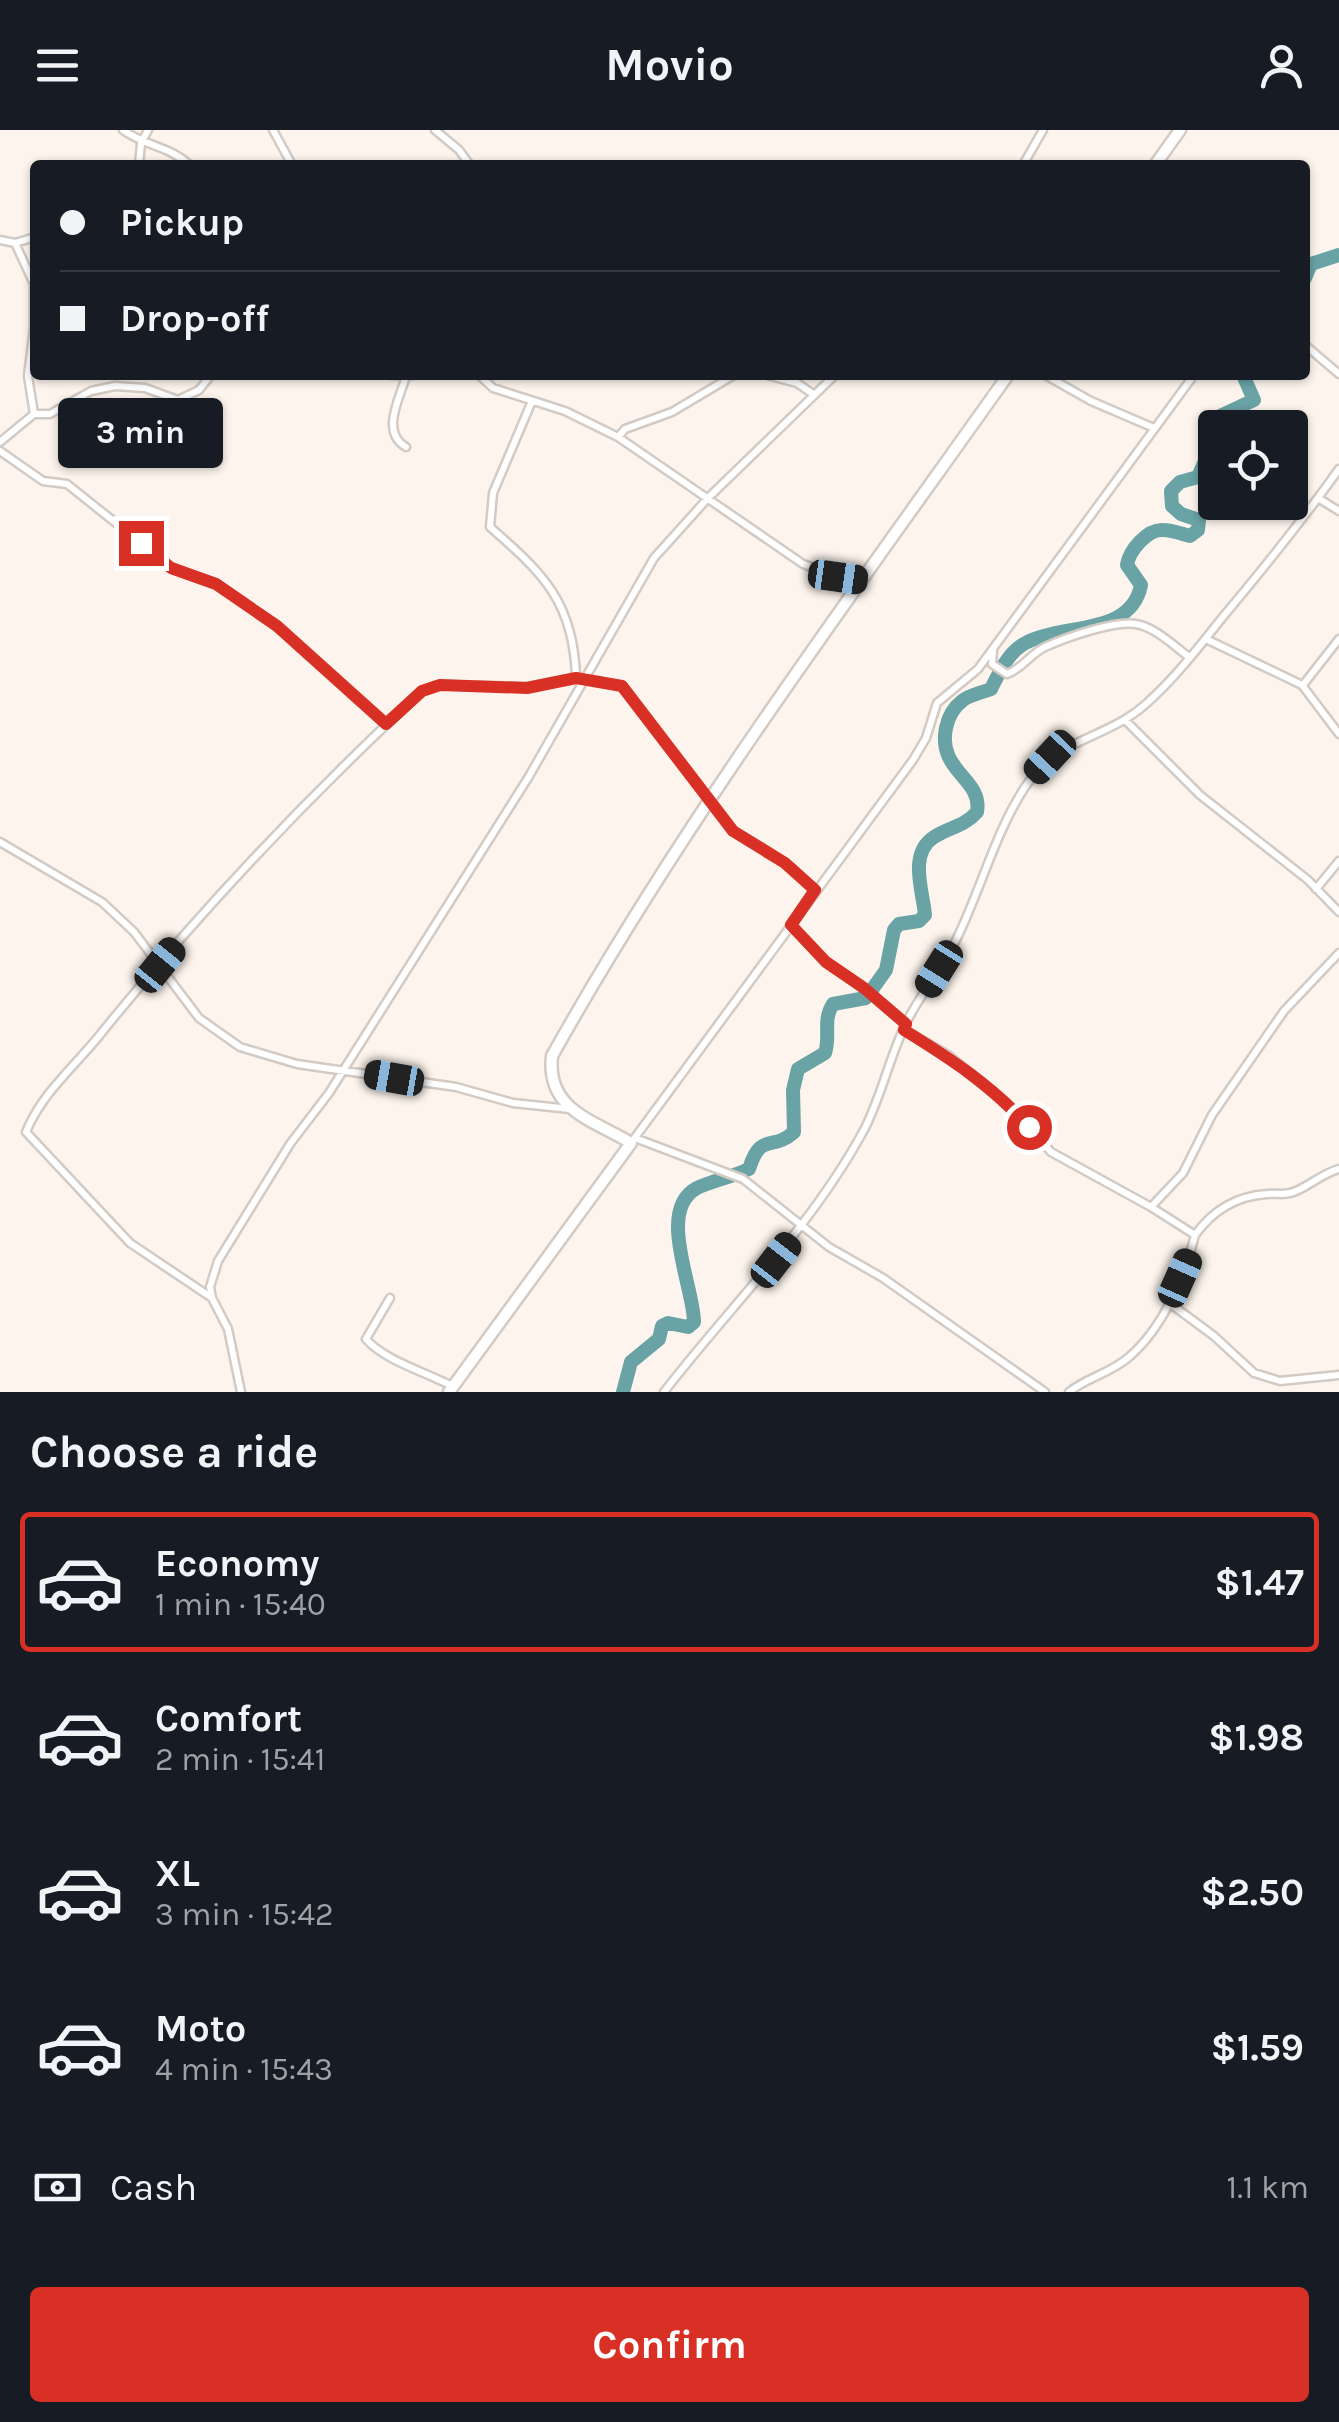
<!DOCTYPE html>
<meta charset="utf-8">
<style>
:root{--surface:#171b24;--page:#20242c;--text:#f1f3f6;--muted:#9ea1a6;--line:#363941;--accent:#d93025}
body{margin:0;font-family:Karla,sans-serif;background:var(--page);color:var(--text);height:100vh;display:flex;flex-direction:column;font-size:38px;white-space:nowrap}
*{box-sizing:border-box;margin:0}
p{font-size:32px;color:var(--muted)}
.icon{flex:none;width:55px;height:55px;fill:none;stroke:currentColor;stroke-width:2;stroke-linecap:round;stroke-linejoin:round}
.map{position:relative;height:1262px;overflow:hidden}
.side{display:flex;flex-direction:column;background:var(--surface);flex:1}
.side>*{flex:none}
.guide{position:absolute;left:30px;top:30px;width:1280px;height:220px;border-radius:10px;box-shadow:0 2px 8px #0004;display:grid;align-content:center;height:220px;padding:0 30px;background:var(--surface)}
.buttons{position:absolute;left:1198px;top:280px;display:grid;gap:20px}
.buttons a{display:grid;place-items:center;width:110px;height:110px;border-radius:10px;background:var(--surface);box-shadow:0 2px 8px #0004;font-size:50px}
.end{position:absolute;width:45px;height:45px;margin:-22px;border:12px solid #d93025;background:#fff;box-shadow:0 0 0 5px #fff}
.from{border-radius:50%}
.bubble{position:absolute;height:70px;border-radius:10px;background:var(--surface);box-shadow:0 2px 8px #0004;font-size:32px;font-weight:700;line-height:70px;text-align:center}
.car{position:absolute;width:30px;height:60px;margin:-30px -15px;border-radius:12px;box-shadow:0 0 8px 2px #0007;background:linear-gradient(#222 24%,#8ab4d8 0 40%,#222 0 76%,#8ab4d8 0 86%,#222 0)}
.guide b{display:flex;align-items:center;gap:35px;height:95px;font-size:38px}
.guide b+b{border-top:2px solid var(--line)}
.guide i{width:25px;height:25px;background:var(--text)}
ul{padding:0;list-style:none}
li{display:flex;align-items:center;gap:30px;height:140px;margin:0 20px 15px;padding:0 10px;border:5px solid transparent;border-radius:10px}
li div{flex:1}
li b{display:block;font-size:38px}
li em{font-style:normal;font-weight:700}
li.on{border-color:var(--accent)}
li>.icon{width:90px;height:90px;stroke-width:1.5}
h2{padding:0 30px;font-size:45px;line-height:120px}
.pay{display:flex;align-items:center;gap:25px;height:110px;padding:0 30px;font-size:38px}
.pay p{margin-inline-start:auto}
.action{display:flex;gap:20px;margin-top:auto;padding:20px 30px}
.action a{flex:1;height:115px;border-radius:10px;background:var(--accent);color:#fff;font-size:40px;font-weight:700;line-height:115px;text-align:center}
header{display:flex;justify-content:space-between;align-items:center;height:130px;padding:0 30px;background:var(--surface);font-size:45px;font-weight:700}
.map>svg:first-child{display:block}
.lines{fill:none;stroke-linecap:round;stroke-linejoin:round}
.river{stroke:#69a3a5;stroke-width:14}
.minor-casing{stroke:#d3cac3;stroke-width:11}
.primary-casing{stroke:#d3cac3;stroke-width:15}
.minor{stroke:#fff;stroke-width:6}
.primary{stroke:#fff;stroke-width:10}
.route{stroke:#d93025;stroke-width:12}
</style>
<header><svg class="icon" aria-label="menu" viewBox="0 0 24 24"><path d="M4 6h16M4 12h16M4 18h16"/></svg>Movio<svg class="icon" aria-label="person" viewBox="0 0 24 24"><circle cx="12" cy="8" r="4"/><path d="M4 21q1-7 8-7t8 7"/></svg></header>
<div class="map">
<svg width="1339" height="1262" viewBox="0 0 1339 1262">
<rect width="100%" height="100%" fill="#fdf5ed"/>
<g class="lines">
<path class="river" d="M1305,148L1311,134L1339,125
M1217,298L1220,286L1254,270L1243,245
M623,1262L631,1232L659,1209L662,1196L668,1193L688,1197L694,1192C694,1157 656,1080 697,1058C712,1051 732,1047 749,1039C761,1001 772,1022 794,1002L793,960L798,939L825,923C831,905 822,891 833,874L866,868L886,840L894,800L899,794L919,791L925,785C923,761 908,724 934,707C949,697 964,697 977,682C983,648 937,642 946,598C948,588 953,578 962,571C969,565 981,563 991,559C999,543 1007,525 1022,515C1058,492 1131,508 1141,455L1127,435C1129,421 1147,399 1163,400C1172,400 1182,404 1190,406L1198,400L1199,390L1181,384L1172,376L1171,361L1180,352L1198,347L1215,308"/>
<g class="minor-casing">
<path id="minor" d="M123,0C145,16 169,16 190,35
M273,0L292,35
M435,0L459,20L470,35
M139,35L141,13L148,0
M1023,35L1043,0
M0,110L15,113L35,107
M15,113L34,154V198L28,246L34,284
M1305,215L1339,244
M391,245H413
M479,245L493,258L565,281L618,307L803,434L838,447L862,450
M767,245L797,253L813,264
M1045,245L1091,271L1154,298
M532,271L493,363L490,397C544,444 574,473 576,548
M618,307L625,299L672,282L734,245
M0,312L34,284H50L91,261L115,256L145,258L178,270L199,260L211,245
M406,317C380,302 400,268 406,246
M0,321L43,351L67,354L171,437L217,454L277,496L386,594
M1318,368L1339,381
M1206,509L1302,555L1339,604
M993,520L992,534L1007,544C1022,539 1030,524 1045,517C1065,508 1115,490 1136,494C1155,497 1174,516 1189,527
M1303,555L1339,509
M1125,590L1200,665L1308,750L1339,782
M0,712L102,772L134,802L199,888L240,917L297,934L456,957L513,973L570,979
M1316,759L1339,731
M791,795L825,832L864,858L905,894
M904,900L948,925L1006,972L1051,1022L1151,1077L1195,1105C1185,1147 1162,1199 1129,1227C1111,1243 1086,1248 1069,1262
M635,1008L743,1049L829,1117L883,1148L1045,1262
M631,1013L913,630L926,608L937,573L978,539L1194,245
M1151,1077L1183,1043L1212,985L1284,881L1339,823
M1195,1105C1213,1080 1236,1066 1267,1064C1274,1063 1283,1065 1290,1063C1305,1060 1320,1044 1339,1039
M212,1168L130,1113L26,1002C42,963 73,938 99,906C198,783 307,668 422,561L440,555L527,557L576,548L622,556L733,701L785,733L815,760
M390,1168L366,1209C385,1231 426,1242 452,1256
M1168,1172L1214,1206L1254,1243L1280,1251L1339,1245
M241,1262L228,1199L212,1168L210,1157L218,1131L290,1014L329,963L528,648L654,428L708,368L835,245
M664,1262C732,1174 812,1097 865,998C882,964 890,926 906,893C921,863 943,838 957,808C981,759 995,703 1025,657C1060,605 1105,611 1147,573C1175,548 1199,517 1222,488C1263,439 1302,391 1339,339"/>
</g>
<g class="primary-casing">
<path id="primary" d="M1155,35L1180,0
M449,1262L631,1013C593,990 546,980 552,926C685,688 850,468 1008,245"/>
</g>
<use href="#minor" class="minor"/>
<use href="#primary" class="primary"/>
</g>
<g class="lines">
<path class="route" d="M141,413L171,438L216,454L277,496L386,594L422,561L440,555L527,558L576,548L622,556L733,701L785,733L815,760L791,795L826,832L864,858L906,894L904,900C951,929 991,955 1029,997"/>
</g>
</svg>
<div class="buttons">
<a><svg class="icon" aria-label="locate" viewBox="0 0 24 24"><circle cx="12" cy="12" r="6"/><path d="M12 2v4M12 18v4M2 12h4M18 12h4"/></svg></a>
</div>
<i class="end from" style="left:1029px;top:997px"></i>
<i class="end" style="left:141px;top:413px"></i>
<div class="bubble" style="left:58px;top:268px;width:165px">3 min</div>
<i class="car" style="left:838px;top:447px;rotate:98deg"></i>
<i class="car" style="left:1050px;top:627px;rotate:223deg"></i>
<i class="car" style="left:160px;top:835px;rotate:39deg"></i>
<i class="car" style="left:939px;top:839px;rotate:212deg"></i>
<i class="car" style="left:394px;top:948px;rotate:280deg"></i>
<i class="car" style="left:776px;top:1130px;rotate:38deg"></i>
<i class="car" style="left:1180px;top:1148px;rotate:24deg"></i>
<div class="guide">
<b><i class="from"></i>Pickup</b>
<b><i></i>Drop-off</b>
</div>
</div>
<section class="side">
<h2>Choose a ride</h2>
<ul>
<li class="on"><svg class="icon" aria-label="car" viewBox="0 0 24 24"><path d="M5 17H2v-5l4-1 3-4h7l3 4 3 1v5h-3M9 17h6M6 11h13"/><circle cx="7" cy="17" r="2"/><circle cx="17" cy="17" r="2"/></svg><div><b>Economy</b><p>1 min · 15:40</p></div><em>$1.47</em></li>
<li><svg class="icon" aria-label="car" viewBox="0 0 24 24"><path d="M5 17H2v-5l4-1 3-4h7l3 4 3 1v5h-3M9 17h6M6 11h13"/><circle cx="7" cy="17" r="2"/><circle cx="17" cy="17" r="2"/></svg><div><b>Comfort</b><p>2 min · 15:41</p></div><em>$1.98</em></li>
<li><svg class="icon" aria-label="car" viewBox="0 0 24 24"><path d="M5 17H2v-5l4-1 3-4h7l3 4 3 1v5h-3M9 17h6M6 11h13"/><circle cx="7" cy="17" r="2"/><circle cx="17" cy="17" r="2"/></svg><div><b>XL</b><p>3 min · 15:42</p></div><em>$2.50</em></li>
<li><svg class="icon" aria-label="car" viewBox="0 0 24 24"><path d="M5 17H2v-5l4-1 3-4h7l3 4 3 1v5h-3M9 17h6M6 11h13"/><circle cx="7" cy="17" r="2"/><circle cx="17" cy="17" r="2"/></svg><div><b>Moto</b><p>4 min · 15:43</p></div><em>$1.59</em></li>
</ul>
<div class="pay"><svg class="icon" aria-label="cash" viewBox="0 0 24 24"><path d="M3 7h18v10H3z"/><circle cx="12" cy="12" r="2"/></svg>Cash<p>1.1 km</p></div>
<div class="action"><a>Confirm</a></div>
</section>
